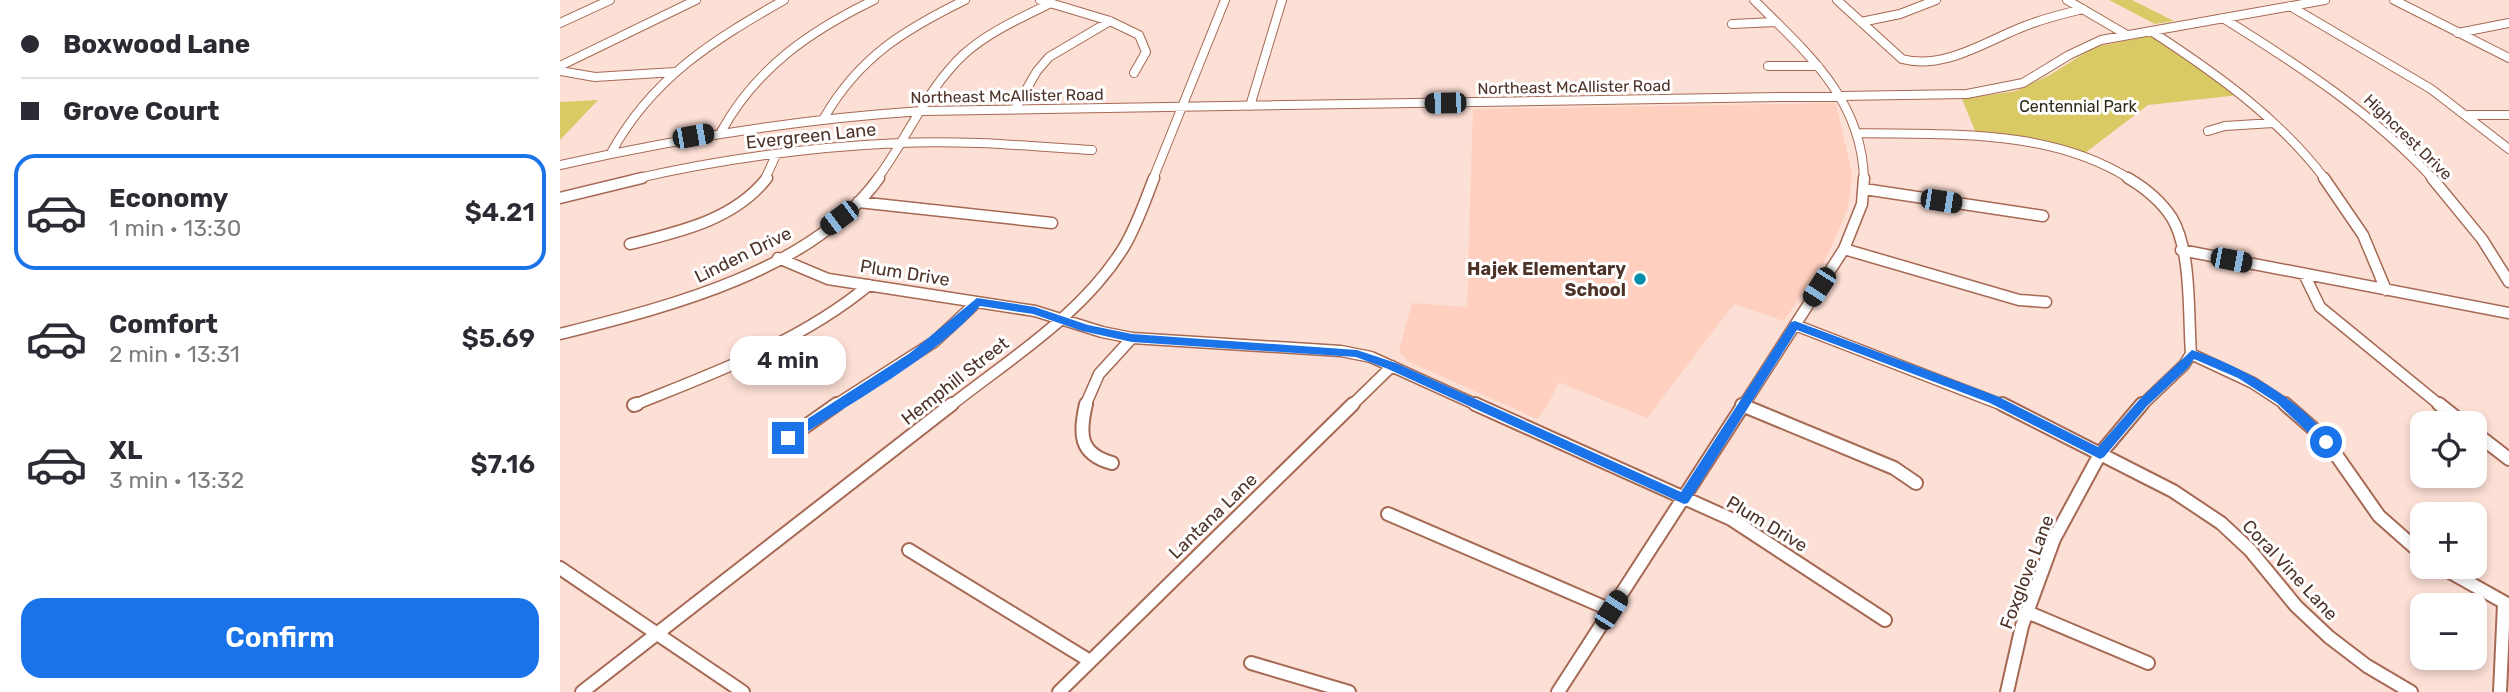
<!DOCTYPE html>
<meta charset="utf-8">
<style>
:root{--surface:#fff;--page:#f7f7f7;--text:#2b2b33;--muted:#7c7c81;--line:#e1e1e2;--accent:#1a73e8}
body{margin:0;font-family:Rubik,sans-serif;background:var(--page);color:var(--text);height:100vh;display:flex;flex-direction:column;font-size:26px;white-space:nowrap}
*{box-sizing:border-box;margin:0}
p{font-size:23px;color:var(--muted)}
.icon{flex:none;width:38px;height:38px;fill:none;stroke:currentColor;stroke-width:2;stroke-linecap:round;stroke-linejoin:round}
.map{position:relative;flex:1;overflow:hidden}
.details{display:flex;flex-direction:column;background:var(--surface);width:560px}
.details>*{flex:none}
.guide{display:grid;align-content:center;height:154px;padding:0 21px;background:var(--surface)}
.tools{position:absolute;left:1850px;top:411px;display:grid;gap:14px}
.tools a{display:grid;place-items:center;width:77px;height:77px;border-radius:14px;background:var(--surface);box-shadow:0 4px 10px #0003;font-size:35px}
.end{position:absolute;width:32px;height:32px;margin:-16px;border:9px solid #1a73e8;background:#fff;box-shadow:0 0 0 4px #fff}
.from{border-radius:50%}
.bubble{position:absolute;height:49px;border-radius:21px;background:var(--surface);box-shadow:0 4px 10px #0003;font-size:23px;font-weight:600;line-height:49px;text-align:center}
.car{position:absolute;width:21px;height:42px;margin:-21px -10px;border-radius:9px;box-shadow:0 0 5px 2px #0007;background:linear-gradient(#222 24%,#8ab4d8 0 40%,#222 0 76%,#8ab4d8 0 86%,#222 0)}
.guide b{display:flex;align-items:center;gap:24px;height:66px;font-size:26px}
.guide b+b{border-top:2px solid var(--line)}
.guide i{width:18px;height:18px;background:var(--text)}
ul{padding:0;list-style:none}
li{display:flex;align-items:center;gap:21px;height:116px;margin:0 14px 10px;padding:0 7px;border:4px solid transparent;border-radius:21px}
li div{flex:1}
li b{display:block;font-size:26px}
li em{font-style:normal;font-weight:600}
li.on{border-color:var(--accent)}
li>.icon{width:63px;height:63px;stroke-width:1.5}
.button{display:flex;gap:14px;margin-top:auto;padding:14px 21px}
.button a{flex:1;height:80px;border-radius:21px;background:var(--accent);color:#fff;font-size:28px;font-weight:600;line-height:80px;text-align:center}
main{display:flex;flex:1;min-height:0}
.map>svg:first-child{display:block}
.built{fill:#ffd0bf}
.green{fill:#d9ca66}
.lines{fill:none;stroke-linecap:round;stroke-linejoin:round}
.minor-far2-casing{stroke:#a66953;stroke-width:10}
.minor-far1-casing{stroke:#a66953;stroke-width:13}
.minor-casing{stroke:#a66953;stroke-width:16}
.minor-far2{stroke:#fff;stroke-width:8}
.minor-far1{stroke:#fff;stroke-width:10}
.minor{stroke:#fff;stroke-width:12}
.route{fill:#1a73e8}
.poi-dot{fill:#068dac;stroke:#fff;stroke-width:2.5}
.labels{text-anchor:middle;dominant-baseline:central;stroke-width:6;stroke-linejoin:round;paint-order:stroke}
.far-street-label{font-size:16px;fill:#4e3329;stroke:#fff}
.far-park-label{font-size:16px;fill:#2d2a17;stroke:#fff}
.street-label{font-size:18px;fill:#4e3329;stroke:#fff}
.poi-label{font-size:18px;font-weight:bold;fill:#4e3329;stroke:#fff;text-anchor:end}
</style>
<main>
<section class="details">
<div class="guide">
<b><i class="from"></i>Boxwood Lane</b>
<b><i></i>Grove Court</b>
</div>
<ul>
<li class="on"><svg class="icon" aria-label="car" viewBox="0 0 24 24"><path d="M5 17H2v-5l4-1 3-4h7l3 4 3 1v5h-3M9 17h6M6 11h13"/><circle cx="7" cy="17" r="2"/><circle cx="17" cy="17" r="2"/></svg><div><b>Economy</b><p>1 min · 13:30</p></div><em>$4.21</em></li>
<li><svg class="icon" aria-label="car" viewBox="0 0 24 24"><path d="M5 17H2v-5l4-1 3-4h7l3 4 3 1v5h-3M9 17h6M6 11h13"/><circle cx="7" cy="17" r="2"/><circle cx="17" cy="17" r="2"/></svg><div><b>Comfort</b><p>2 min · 13:31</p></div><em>$5.69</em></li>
<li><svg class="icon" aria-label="car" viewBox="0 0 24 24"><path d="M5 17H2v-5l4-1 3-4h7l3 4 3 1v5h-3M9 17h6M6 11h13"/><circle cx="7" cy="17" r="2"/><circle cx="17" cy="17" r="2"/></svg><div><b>XL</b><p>3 min · 13:32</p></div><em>$7.16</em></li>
</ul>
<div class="button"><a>Confirm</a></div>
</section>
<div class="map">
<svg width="1949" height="692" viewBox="0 0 1949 692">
<rect width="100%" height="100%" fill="#fcdfd5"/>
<path class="built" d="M1276,103L1292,174L1288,208L1268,255L1224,321L1174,304L1087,418L999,382L986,408L977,419L847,361L839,351L852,303L907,307L913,109Z"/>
<path class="green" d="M1549,0H1572L1614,21L1595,24Z
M1590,36L1637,63L1679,95L1588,105L1525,153L1466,138L1416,133L1402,99L1456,91L1490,75L1534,47Z
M38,100L0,140V102Z"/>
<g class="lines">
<g class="minor-far2-casing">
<path id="minor-far2" d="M480,0L550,21L579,35L586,52L574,73
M1194,0C1247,53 1302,99 1304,179
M1277,0L1342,59C1383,70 1423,43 1460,28C1481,19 1502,14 1523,9
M1507,0L1567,35
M1834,0L1949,58
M1730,6L1871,89L1949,149
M1663,18C1738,65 1813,113 1873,179
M1301,22L1340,14L1376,0
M0,23L50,0
M1172,24L1215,22
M1591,31C1654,72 1719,118 1765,179
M1898,33L1949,23
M0,66L136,0
M1208,66H1258
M0,71L35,77L115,72
M690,106L722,0
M455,109L477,71L489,57L550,21
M1909,115H1949
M264,118C299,57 344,30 405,0
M1648,131L1665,126L1713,123
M161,132C196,68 250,31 314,0
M1297,133C1390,135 1489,128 1570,179
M51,153C92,78 152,41 224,0
M0,165C120,138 240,119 362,111L1407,94L1463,83L1509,55L1541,40L1765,0
M74,179C161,159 250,147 339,143C404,140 468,146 532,150
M205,179L216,155
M317,179C347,139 366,90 403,55C428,32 461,18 491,3
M593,179L665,0"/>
</g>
<g class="minor-far1-casing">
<path id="minor-far1" d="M1568,178C1585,188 1601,201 1612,218C1632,252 1628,315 1631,354L1624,365L1581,406
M1764,178L1803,235L1826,290
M1872,178L1922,239L1949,282
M1304,189L1483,216
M0,198L82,178
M298,202L492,223
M70,244C119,232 174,220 207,178
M1284,249L1459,300L1486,302
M1621,250L1949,313
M218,258L268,279L475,311L542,332L572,338L781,351L811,357L919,406
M1744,274L1760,307L1881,406
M1235,325L1445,406
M0,334C107,307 251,272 319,178
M1631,354L1693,383L1728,406
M74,405C156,372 240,342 309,285
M274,406L374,342L417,302
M390,406C451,358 523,314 564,247C577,225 585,201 594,178
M525,406L539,374L572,338
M791,406L832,366
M1183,406L1284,249L1302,204L1304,178"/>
</g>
<g class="minor-casing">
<path id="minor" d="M526,404C519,434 519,454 552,463
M915,404L1171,519L1325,620
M1442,404L1613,491L1661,523L1690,550L1736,606L1769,637L1807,666L1851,692
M1725,404L1765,439L1819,516L1862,554
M1879,404L1904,424
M74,405L77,404
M1182,405L1334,468L1356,483
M1914,432L1949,459
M216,447L277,404
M828,514L1051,610
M349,550L530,661
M1881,567L1949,605
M0,568L183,692
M1467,612L1588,663
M691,663L789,692
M22,692L392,404
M499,692L793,404
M998,692L1184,404
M1447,692L1462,626L1494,539L1540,454L1582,404
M1940,692L1944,604"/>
</g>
<use href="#minor-far2" class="minor-far2"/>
<use href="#minor-far1" class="minor-far1"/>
<use href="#minor" class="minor"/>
</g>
<path class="route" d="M417,298L475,307L528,325L572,334L797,350L836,363L1121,492L1231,322L1235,321L1439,397L1538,447L1579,400L1632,350C1678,364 1744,401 1772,442L1766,447L1761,445L1717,403L1678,378L1634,359L1628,368L1587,406L1544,457L1540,459L1430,403L1237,330L1128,503L1124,504L828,369L796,357L572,342L522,331L473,314L420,306C377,356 289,404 233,441H224V434L350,353Z"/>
<circle class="poi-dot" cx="1080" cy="279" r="7"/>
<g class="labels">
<g class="far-street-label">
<text transform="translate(1014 87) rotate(-1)">Northeast McAllister Road</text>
<text transform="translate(447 96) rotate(-1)">Northeast McAllister Road</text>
<text transform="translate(1848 137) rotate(44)">Highcrest Drive</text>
</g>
<g class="far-park-label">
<text x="1518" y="106">Centennial Park</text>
</g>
<g class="street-label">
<text transform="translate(251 136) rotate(-6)">Evergreen Lane</text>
<text transform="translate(183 255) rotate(-26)">Linden Drive</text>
<text transform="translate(345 273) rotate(9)">Plum Drive</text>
<text transform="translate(395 381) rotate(-38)">Hemphill Street</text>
<text transform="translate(653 516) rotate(-44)">Lantana Lane</text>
<text transform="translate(1207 524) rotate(31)">Plum Drive</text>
<text transform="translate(1730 570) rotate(47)">Coral Vine Lane</text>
<text transform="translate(1467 572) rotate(-69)">Foxglove Lane</text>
</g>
<g class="poi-label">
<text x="1066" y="269">Hajek Elementary<tspan x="1066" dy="21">School</tspan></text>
</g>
</g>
</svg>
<div class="tools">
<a><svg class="icon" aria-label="locate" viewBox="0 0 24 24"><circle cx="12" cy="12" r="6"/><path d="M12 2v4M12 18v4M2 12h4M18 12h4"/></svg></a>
<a>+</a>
<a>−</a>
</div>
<i class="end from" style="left:1766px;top:442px"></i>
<i class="end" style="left:228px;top:438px"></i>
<div class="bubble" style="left:170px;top:336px;width:116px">4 min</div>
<i class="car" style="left:885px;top:103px;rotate:269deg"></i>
<i class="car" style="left:133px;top:136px;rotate:80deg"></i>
<i class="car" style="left:1381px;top:201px;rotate:99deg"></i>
<i class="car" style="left:279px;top:218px;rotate:233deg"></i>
<i class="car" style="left:1671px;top:260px;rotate:101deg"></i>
<i class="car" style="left:1259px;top:287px;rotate:213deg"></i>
<i class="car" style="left:1051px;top:610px;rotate:33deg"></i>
</div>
</main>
